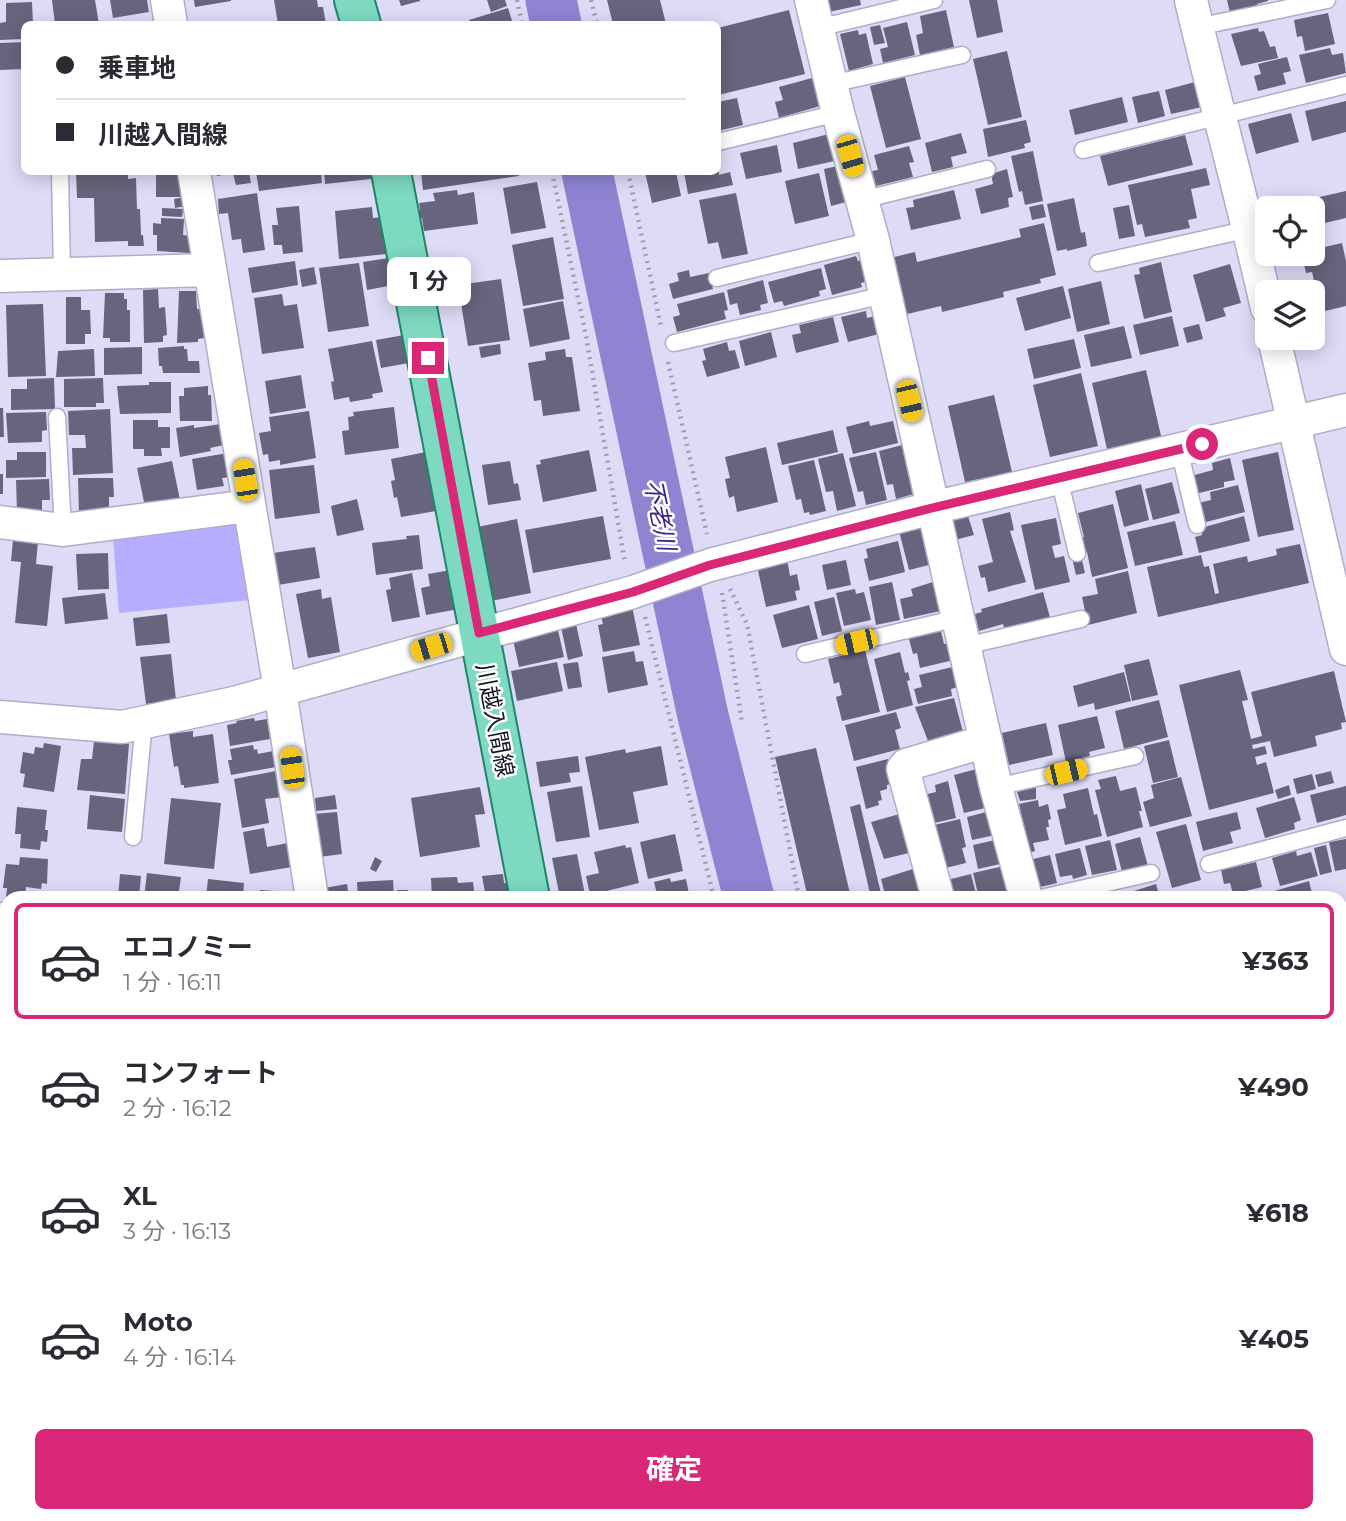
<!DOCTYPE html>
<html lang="ja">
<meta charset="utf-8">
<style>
:root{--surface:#fff;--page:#f7f7f7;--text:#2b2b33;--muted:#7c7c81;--line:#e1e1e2;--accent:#db2777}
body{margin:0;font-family:Montserrat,"Noto Sans JP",sans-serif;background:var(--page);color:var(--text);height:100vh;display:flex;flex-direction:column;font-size:26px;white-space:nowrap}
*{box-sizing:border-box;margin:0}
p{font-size:23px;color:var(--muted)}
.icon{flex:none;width:38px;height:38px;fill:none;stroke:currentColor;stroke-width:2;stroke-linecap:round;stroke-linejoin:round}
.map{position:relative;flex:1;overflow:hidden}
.side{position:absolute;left:0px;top:891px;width:1348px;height:632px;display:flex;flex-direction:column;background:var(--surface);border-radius:21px 21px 0 0;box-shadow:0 4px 18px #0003}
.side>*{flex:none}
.hud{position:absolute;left:21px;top:21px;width:700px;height:154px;border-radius:10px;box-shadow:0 4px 18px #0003;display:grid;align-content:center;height:154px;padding:0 35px;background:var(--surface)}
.buttons{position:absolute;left:1255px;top:196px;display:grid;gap:14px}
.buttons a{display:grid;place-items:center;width:70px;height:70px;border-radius:10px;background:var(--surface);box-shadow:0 4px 18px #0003;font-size:35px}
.end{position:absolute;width:32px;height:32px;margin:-16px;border:9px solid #db2777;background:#fff;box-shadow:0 0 0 4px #fff}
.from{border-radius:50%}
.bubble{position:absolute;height:49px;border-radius:10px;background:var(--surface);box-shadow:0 4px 18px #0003;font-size:23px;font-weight:700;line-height:49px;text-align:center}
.car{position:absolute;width:21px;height:42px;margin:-21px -10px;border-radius:9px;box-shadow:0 0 5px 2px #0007;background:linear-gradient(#f5c518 24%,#345 0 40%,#f5c518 0 76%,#345 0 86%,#f5c518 0)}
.hud b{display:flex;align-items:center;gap:24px;height:66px;font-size:26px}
.hud b+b{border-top:2px solid var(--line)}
.hud i{width:18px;height:18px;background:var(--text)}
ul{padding:12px 0 0;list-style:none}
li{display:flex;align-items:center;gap:21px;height:116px;margin:0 14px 10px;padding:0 21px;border:4px solid transparent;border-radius:10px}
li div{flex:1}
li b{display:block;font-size:26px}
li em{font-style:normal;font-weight:700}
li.on{border-color:var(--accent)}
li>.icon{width:63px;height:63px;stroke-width:1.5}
.primary-button{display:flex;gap:14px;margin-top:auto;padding:14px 35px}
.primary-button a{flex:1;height:80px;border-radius:10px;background:var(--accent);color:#fff;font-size:28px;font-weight:700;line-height:80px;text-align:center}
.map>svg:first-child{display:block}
.green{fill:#b7adff}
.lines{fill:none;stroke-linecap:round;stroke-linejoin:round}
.river{stroke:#8e84d2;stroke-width:51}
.building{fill:#67657d}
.service-casing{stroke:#afadc8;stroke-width:19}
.minor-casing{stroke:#afadc8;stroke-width:35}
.primary-casing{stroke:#21846c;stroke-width:42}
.path{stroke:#9f9db3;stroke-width:4.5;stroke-dasharray:2 5;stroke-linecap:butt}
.service{stroke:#fff;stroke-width:16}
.minor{stroke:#fff;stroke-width:32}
.primary{stroke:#7dd9bf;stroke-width:38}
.route{stroke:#db2777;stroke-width:9}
.labels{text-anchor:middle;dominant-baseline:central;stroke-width:5;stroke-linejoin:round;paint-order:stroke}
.street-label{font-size:23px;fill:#17161f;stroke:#fff}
.water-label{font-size:24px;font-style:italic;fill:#3f2683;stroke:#fff}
</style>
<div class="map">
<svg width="1346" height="1521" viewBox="0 0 1346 1521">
<rect width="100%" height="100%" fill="#dddbf6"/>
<path class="green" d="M238,523L251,600L119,613L113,538Z"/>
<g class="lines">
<path class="river" d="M551,0L556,24
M587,172L703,716L749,898
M899,1516L900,1521"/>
</g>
<path class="building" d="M52,0H95L99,24H55Z
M110,0H147L149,12L113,18Z
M194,0H231V1L195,7Z
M274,0H317L318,7H323L326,24H278Z
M399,0H420V1L401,6Z
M487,0H505L507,6L491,12Z
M607,0H660L666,24H613Z
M827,0H860L861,5L829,12Z
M969,0H997L1003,32L977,38Z
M1227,0H1268V1L1257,4L1258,7L1230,13Z
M32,2L33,24H24V39L0,40V23L6,22V3Z
M508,8L513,24H471L469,20Z
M789,10L805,74L718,95V28Z
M946,10L954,47L920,55L916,35L923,33L920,16Z
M1328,13L1335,44L1305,51L1302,36L1297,37L1294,20Z
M907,22L915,55L883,63L880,49L888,47L883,28Z
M880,25L885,43L874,45L870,27Z
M1258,28L1259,32L1264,31L1270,47L1275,46L1278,58L1241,66L1231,34Z
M858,30L859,35L866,33L873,64L849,71L840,34Z
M24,42V69L0,70V43Z
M1330,48L1332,55L1343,53L1346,73L1306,83L1299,55Z
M1007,51L1022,117L988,125L973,59Z
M1287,57L1291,71L1283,73L1286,84L1258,91L1254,76L1261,74L1258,64Z
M905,77L921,139L886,148L870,86Z
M812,78L820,106L779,118L775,102L783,100L779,87Z
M1195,82L1202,107L1171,114L1165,90Z
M1159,91L1165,116L1138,123L1132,97Z
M1122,97L1128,122L1075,135L1069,110Z
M737,98L743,125L718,131V102Z
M1346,101V132L1312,141L1305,111Z
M1291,113L1299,142L1256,154L1248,124Z
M1026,120L1031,142L1024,144L1025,148L988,157L983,129Z
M833,133L839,160L798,169L793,143Z
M961,133L967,153L951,157L953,167L932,172L925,143Z
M1185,135L1193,165L1108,186L1100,156Z
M777,145L782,172L746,179L740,153Z
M909,146L914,162L909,163L913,177L876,186L872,171L878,170L874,155Z
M1033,151L1043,201L1025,205L1022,191L1019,192L1011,156Z
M842,165L850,201L831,206L824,169Z
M1206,168L1210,185L1191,189L1197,218L1188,220L1190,228L1145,237L1142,224L1137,225L1128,185Z
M1007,169L1013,197L1008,198L1009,207L981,214L975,189L993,184L991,174Z
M76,172H128V179L136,178L137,209H140L141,235H143L144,246H128V241L95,242L94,198H77Z
M156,172H183V174H178L179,181H187V197H156Z
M217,172H249L251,183L236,185L233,173L217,176Z
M256,172H321L322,183L259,191Z
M324,172H371V179L325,184Z
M421,172H518L519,176L423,190Z
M645,172H676L681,196L652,203Z
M684,172H719V175L730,172L733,185L688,194Z
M819,173L829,216L795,224L785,181Z
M537,182L546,228L511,234L503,188Z
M457,190L458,195L474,192L478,224L424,231L422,218L415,219L414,211L420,210L419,203L435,201L433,193Z
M954,190L961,219L911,230L906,208L914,207L913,200Z
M1346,191V218L1312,226V208H1304L1302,201Z
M257,193L265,250L243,253L241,239L232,240L228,213L219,214L218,199Z
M736,193L748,254L722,259L718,242L708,244L699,200Z
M185,197L186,206L175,208L174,199Z
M1074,198L1081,233L1085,232L1087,246L1067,251V249L1057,251L1047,204Z
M1043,204L1046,217L1032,220L1029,207Z
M1129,205L1135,236L1119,239L1113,208Z
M299,206L303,252L283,254L282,245H274L272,225H278L276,208Z
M372,207L373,218L383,217L386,254L339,259L335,211Z
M162,208L183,209L182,217L162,216Z
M161,218L184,219L183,235L191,236L190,253L157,251V235H153V223L161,224Z
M1044,223L1056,275L1040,279L1041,283L1003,292L1004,297L942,312L941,306L903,315L890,258L915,252L917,262L1021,237L1019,229Z
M553,237L564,299L523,306L512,245Z
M1342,243L1346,261V306L1321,312L1312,272L1306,273L1302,256L1312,254V250Z
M856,256L858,261L863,260L869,281L861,283L862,287L832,295L824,265Z
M395,257L399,284L367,290L363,262Z
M295,261L298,285L252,293L248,268Z
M1161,262L1172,312L1144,319L1134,275L1140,274L1139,268Z
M359,263L369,326L328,332L319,268Z
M1230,264L1241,303L1223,308L1226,316L1206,322L1193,275Z
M314,267L317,284L302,287L299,270Z
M821,268L826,289L819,291L820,296L784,306L782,301L774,303L768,282Z
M689,270L690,277L709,273L713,289L673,299L669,284L679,281L677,273Z
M501,279L510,340L468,346L458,285Z
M763,280L768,303L760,305L761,310L740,315L737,303L730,305L727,290Z
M1101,281L1110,324L1077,332L1068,289Z
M1063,286L1071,318L1025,331L1016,298Z
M158,289L159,308L165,307L167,335L163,336V342L144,343L143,290Z
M179,291H196L197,309H203L204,338L198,339V342L177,343Z
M724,292L728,310L724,311L726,319L677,332L673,317L680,315L677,304Z
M105,293H124V299H127V310H130V342H110V338H103Z
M282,294L284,306L297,304L304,348L262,354L254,298Z
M66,297H81V310H90L91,334H85V344H66Z
M563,301L570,339L530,347L523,309Z
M43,304L46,376L8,377L6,305Z
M866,311L867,318L875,316L879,334L848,342L841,317Z
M1172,316L1179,346L1140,355L1133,325Z
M833,317L839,342L796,353L792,335L801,333L799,325Z
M1199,324L1203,339L1187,343L1183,328Z
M1124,326L1132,358L1091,367L1084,335Z
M771,332L777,357L745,366L739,341Z
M410,334L414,362L381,368L376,340Z
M1074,339L1081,368L1034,379L1027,349Z
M372,341L383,392L372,394L373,398L350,402L349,397L334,400L331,382L334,381L328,349Z
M727,342L729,351L735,350L740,368L707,377L702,361L706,360L703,349Z
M500,344L501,354L481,358L479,347Z
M184,346V349H187L188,361H199L200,373H163L162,366H159L158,348Z
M142,347V374L104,375V348Z
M94,349L95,376L56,377L58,351Z
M565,349L566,357H572L580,411L543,416L541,400L534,401L528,363L546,360L545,352Z
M1146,370L1161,436L1107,449L1092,383Z
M1081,373L1098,446L1050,457L1033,385Z
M301,375L306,408L270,414L265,381Z
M54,378L55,409L11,410V389H27V379Z
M103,378L104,403H96V407H64V379Z
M149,382H171V413L120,414L117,386L149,385Z
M208,386V395H211L212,421H180L179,396H184V388Z
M994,395L1012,472L965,482L948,406Z
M394,407L399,448L345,455L342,431L349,430L348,417L354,416L353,412Z
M0,408H3L4,437H0Z
M110,409L113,473L73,475L72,448H86L85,435H69L68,411Z
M309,411L316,458L280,465V460L269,462L268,454L263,455L259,433L271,431L269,417Z
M46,412L47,430L42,431V442L8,443L6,413Z
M133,420H158V427H170V448H161L162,456H144V449H133Z
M869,421L870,426L893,421L898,443L853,454L846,427Z
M221,424L224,445L210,448L211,451L180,457L176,428L194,425V428Z
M833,430L838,452L782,465L777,443Z
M906,444L917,493L896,499L893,484L887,485L879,451Z
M766,447L778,502L737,512L734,496L729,498L725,479L730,478L725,457Z
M589,450L597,491L543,502L536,465L541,464L540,460Z
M17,452H46V477L6,478V460H17Z
M426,452L436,511L401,517L397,497L394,498L391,481L395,480L391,459Z
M876,452L887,500L866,505L863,491L858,492L849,458Z
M1278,452L1294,530L1258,537L1242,460Z
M228,453L232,477L222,478L224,486L197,490L192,459Z
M843,453L856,506L837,511L833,491L826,492L818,459Z
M1230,458L1235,480L1224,482V487L1195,494L1191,476L1213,470L1212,463Z
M814,460L826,511L810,515L809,512L804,513L801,499L796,500L788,466Z
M172,461L180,500L145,507L137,468Z
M510,461L514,484L518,483L521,500L488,505L482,465Z
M314,465L320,513L275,519L269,470Z
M0,474H3V494H0Z
M78,478H113L114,497H109V513L79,514Z
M49,479L50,500H42V512L17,513L16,480Z
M1172,482L1180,513L1153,520L1145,489Z
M1141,484L1149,520L1124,527L1115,491Z
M1238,485L1245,512L1202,523L1198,503L1211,500L1210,492Z
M357,499L364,530L337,536L331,506Z
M1113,504L1128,568L1092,577L1087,552L1083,553L1079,538L1084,537L1078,513Z
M1010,512L1014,530L1010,531L1026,582L988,592L985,577L981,578L978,566L993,562L982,519Z
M603,516L611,559L533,573L525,530Z
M968,516L974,535L955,540L949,521Z
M1244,516L1250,541L1199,553L1195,537L1202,535L1201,528Z
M1056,518L1061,544L1052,546L1055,558L1064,556L1070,582L1035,590L1021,525Z
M517,519L531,593L491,601L477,527Z
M1175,521L1183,555L1135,566L1127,532Z
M927,524L937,563L909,570L899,531Z
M419,535L423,569L376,575L372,543L407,539L406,536Z
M13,540L38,541L36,564L53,566L47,626L15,623L21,562L11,561Z
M898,541L905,572L869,581L864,559L868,558L866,549Z
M1300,544L1309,583L1158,617L1147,567L1201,555L1204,567L1209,566L1215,594L1219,593L1213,564L1247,556L1248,562L1277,555L1276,549Z
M315,547L320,578L278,585L273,553Z
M108,553L109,589L78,590L76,554Z
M787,559L790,576L797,574L800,590L795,591L797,600L766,607L757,566Z
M846,560L851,585L827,590L822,565Z
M1082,560L1085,573L1076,575L1073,562Z
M451,570L459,609L426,615L421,588L430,586L428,574Z
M1128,571L1137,613L1088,625L1082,597L1098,594L1095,579Z
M412,573L420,617L392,622L386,590L391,589L389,578Z
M939,580L945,610L904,619L900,599L913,596L911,589Z
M892,582L900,620L876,625L869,587Z
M321,589L322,599L331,597L340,652L308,658L296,594Z
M855,589L856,594L864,592L871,620L844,626L836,593Z
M1043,592L1051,621L1006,633L1003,624L979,631L975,614L982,612L981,609Z
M105,593L108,619L65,624L62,598Z
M834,597L842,631L822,636L814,602Z
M809,605L818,639L782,648L773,615Z
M632,606L640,645L603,652L598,625L603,624L600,612Z
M167,614L170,643L136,646L133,618Z
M576,624L583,656L568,660L561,627Z
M558,630L564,657L519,667L513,640Z
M941,631L944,644L954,641L958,659L920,668L917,653L913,654L909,639Z
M865,650L880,712L842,721L836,697L842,695L839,682L834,684L828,659Z
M634,651L636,662L643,661L648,685L608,693L602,657Z
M900,652L905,673L908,672L910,680L907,681L913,705L887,712L874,659Z
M171,654L176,700L146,704L140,657Z
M1149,659L1158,695L1132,701L1124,665Z
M557,662L563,691L517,701L511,671Z
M578,662L582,687L568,689L563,664Z
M961,665L965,685L951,689L952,696L918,704L914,689L922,687L919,675Z
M1240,670L1248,700L1242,701L1251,739L1262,736L1251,692L1334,671L1346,722L1341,723L1342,729L1315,736L1317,746L1274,757L1270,741L1252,745L1253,749L1265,746L1267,754L1255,757L1257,765L1266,762L1274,793L1209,810L1179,685Z
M1124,672L1131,701L1095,710L1094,703L1078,707L1073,686Z
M954,698L964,736L943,742L942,738L928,741L915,707Z
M1159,700L1168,737L1124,749L1115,711Z
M896,712L901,728L895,730L900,749L854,761L845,725Z
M1097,716L1105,748L1089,752L1090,756L1066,762L1058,725Z
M254,718L255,721L267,719L270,739L230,746L227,725L237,723L236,721Z
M1046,723L1053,755L1009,765L1002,733Z
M193,731V737L213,734L219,783L184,788V785H181L178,766L174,767L169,734Z
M1169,740L1178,777L1153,783L1144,746Z
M94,741L129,744L125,794L77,790L81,759H92Z
M44,743L61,746L54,792L23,787L25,774L20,773L23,752L34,754L35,747L43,748Z
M253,745L254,750L257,749L258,754L273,751L276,767L231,775L228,760H232L230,749Z
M661,746L668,785L633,792L639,823L599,830L585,757L625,749L626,753Z
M816,748L851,898H808L775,757Z
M578,756L580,772L569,773L571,782L540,787L536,762Z
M888,759L893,783L887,785V789L880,791L882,800L878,801L879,805L866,809L856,767Z
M984,767L994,806L964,813L954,775Z
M276,771L281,797L265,799L269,823L242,828L234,779Z
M1331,771L1334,783L1318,787L1315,775Z
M1312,774L1316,789L1297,794L1293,779Z
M1116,776L1120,791L1136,787L1142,811H1139L1143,827L1107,837L1095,790L1101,789L1098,780Z
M1181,777L1192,816L1150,827L1143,802L1154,798L1151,785Z
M948,781L956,818L930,824L923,795L936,792L935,785Z
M1289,785L1291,795L1278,799L1275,790Z
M582,786L590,837L556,842L547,792Z
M1346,786V815L1317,823L1310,795Z
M480,787L485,814L475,815L480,847L420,857L411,798Z
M1036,787V799L1020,801L1017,792Z
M1088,788L1094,815L1097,814L1102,836L1065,845L1057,810L1066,808L1063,794Z
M90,795L125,799L122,832L87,829Z
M335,795L337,809L316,811L315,798Z
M1294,797L1301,820L1294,823L1295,829L1265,838L1256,808Z
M171,798L221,803L214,869L164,864Z
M1038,800L1039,807L1048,804L1051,819L1048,820L1049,827H1046L1049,840L1033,843L1035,851L1029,853L1026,838L1019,839L1018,831L1025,830L1019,804Z
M860,804L882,898H871L850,807Z
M17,807L47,810L45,830H48L47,842L41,841L40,850L20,848L21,834H15Z
M994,810L1000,834L972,840L967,817Z
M337,812L342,854L319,857L314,814Z
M1237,812L1241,829L1230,832L1233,843L1203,851L1196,822Z
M903,813L909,835L904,837L909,853L884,859L871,822Z
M960,819L966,847L962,848L966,863L937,870L930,826Z
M1186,824L1201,880L1172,888L1156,832Z
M264,828L267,847L288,843L292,867L250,874L243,832Z
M675,834L683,871L648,879L640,842Z
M1140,837L1148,866L1122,872L1115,844Z
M1000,839L1005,858L999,859L1000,864L978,869L973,845Z
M1346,839V869L1335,871L1329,842Z
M1110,840L1117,870L1092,875L1085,846Z
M625,845L626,848L631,847L639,883L590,895L586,876L599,873L594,852Z
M1326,845L1332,872L1320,875L1314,848Z
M1080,848L1087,875L1073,879L1072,875L1060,877L1055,854Z
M1296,851L1297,856L1311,852L1318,876L1280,886L1272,858Z
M577,854L585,895L560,898L552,858Z
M1050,855L1057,883L1040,887L1037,873L1032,875L1029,860Z
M20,857L48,859L47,884L42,883L41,889L26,887L25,898H6L7,888H3L6,864L19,865Z
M375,857L382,861L376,872L370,869Z
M1256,862L1262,887L1233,894L1230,883L1224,884L1221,870Z
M1004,866L1012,898H979L973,873Z
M913,869L921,898H886L881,879Z
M147,873L181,877L178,898H144Z
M120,874L141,876L139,898H118Z
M503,874L504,883L512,882L514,898H486L482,876Z
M971,874L977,898H948L939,882Z
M457,877L458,883L473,882L475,898H432L431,878Z
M670,878L671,882L686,879L689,894L692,893L694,898H658L654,882Z
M208,879L244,883L243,898H206Z
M393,880L394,898H358L357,882Z
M1309,881L1313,898H1265L1264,894Z
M347,884L349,898H326L324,888Z
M1156,884L1160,898H1136L1134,891Z
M260,890L275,891V898H259Z
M397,890H408V898H397Z
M620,891L621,898H595V897Z
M29,892L45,893V898H28Z
M1122,892L1123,898H1103V897Z
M1255,892L1257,898H1235V897Z
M1340,996H1342L1344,1014L1340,1015Z
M1340,1031L1346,1048L1340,1049Z
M1343,1067H1346V1090H1343Z
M1340,1137L1345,1139L1342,1156H1340Z
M1340,1186L1346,1187V1284H1340Z
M1340,1333H1346V1401H1340Z
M68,1516H98L97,1519L68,1518Z
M133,1516H168L167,1520L132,1521Z
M199,1516H240V1521H199Z
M256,1516H287V1521H256Z
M294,1516H341V1521H294Z
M377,1516H410V1518L377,1519Z
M425,1516H459L460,1521H426Z
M491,1516H527V1521H492Z
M556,1516H607L608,1521H556Z
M645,1516H677L678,1521H646Z
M707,1516H738L739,1521H708Z
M740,1516H777L778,1521H741Z
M785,1516H827V1521H786Z
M971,1516H1011V1521H971Z
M1043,1516H1084L1083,1521H1042Z
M1166,1516L1182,1517L1207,1516L1206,1521H1165Z"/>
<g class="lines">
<g class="service-casing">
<path id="service" d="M1197,27L1327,0
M818,28L934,0
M831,84L962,55
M718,142L838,113
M1083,150L1346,85
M60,172L62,274
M862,200L987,169
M1098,263L1249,229
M717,278L873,240
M674,343L885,295
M57,417L63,530
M1179,449L1197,525
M1059,478L1077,553
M965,646L1081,619
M805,654L958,618
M996,787L1135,756
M133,837L144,722
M1209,864L1346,828
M1041,898L1151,873
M1340,959L1346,957
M0,1111L5,1055
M839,1516L840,1521
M188,1521V1516
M1022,1521V1516"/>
</g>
<g class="minor-casing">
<path id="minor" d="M167,0L171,24
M811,0L838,113L873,240L996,787L1026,898
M1191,0C1215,103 1244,205 1267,308
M194,172L280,690L312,898
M0,276L209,270
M1274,338L1346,649
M0,522L63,530L249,506
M0,717L122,727L234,703L633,592L710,565L932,508L1346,410
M938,898L903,769L906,765L986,741
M0,919L7,920
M1340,1119H1346
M0,1275L7,1277
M354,1516V1521
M1262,1516L1280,1521"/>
</g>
<g class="primary-casing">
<path id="primary" d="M354,0L361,24
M391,172L530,898
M616,1516L617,1521"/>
</g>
<path class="path" d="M517,0L522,24
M591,0L597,24
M552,172L586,336L625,563
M628,172L661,326
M668,362L707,534
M730,589L747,624L799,898
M722,593L742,723
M645,617L714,898
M937,1516V1521"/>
<use href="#service" class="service"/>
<use href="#minor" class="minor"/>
<use href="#primary" class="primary"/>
</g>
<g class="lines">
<path class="route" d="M428,358L479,633L633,592L710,565L932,508L1202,444"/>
</g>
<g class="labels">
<g class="street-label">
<text transform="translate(495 720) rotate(79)">川越入間線</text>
</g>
<g class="water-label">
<text transform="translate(660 515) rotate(78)">不老川</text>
</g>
</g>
</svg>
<div class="buttons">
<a><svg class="icon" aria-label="locate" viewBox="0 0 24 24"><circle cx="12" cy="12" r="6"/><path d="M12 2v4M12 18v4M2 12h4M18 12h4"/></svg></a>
<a><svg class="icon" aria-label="layers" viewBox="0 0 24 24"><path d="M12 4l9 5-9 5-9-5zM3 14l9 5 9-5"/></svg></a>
</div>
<i class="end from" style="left:1202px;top:444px"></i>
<i class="end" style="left:428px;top:358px"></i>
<div class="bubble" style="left:387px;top:257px;width:84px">1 分</div>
<i class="car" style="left:850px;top:156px;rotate:164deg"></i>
<i class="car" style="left:909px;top:401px;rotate:167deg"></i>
<i class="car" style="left:245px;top:480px;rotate:351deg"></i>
<i class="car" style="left:856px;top:642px;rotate:257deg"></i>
<i class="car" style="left:431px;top:647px;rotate:253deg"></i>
<i class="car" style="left:292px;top:768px;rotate:352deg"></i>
<i class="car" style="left:1066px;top:772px;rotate:77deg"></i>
<div class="hud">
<b><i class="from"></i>乗車地</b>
<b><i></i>川越入間線</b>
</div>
<section class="side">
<ul>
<li class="on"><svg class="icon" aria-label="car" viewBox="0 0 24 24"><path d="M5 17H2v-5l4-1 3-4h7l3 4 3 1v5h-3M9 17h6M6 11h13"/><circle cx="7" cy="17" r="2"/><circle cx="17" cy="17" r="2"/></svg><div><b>エコノミー</b><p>1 分 · 16:11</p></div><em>¥363</em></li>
<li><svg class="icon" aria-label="car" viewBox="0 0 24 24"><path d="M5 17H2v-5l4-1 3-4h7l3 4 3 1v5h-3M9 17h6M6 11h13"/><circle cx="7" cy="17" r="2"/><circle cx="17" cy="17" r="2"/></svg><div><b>コンフォート</b><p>2 分 · 16:12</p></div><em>¥490</em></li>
<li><svg class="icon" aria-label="car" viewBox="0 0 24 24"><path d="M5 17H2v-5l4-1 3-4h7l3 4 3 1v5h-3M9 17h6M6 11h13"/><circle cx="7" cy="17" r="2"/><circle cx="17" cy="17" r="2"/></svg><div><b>XL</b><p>3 分 · 16:13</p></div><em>¥618</em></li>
<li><svg class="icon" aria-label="car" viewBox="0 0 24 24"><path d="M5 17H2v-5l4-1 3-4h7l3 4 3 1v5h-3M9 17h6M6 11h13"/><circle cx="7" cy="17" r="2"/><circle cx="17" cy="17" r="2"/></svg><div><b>Moto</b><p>4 分 · 16:14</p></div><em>¥405</em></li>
</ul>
<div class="primary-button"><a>確定</a></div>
</section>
</div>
